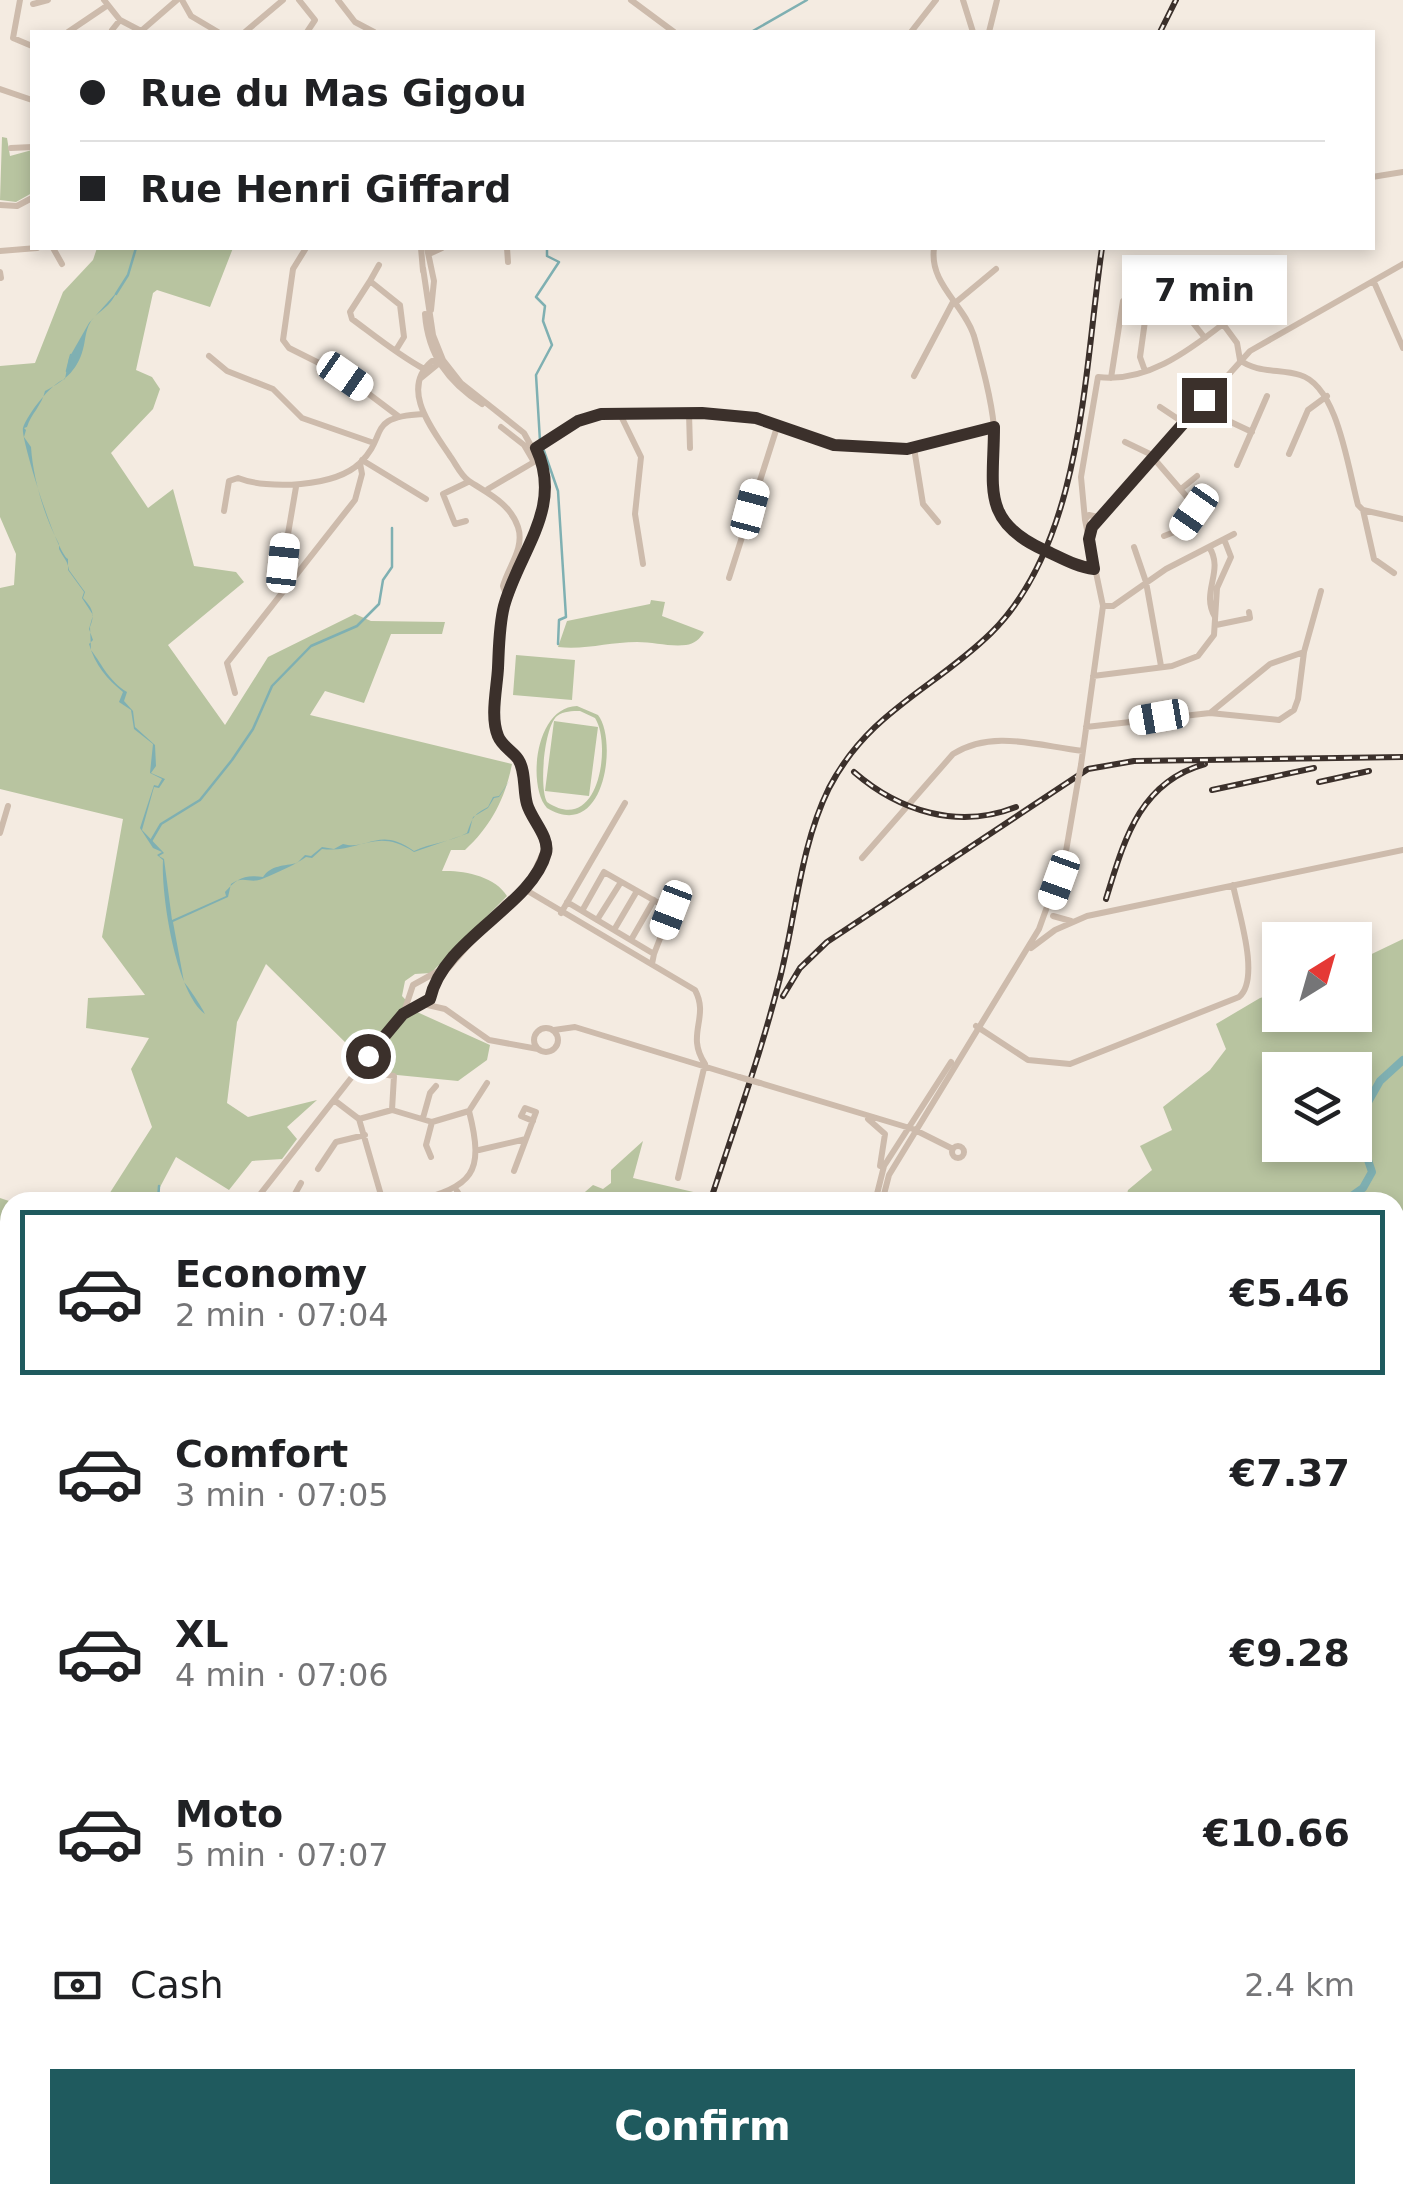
<!DOCTYPE html>
<meta charset="utf-8">
<style>
:root{--surface:#fff;--page:#f2f2f2;--text:#202124;--muted:#757577;--line:#e0e0e0;--accent:#1f5a5e}
body{margin:0;font-family:"DejaVu Sans",sans-serif;background:var(--page);color:var(--text);height:100vh;display:flex;flex-direction:column;font-size:38px;white-space:nowrap}
*{box-sizing:border-box;margin:0}
p{font-size:32px;color:var(--muted)}
.icon{flex:none;width:55px;height:55px;fill:none;stroke:currentColor;stroke-width:2;stroke-linecap:round;stroke-linejoin:round}
.map{position:relative;flex:1;overflow:hidden}
.details{position:absolute;left:0px;top:1192px;width:1405px;height:1012px;display:flex;flex-direction:column;background:var(--surface);border-radius:30px 30px 0 0;box-shadow:0 5px 15px #0003}
.details>*{flex:none}
.hud{position:absolute;left:30px;top:30px;width:1345px;height:220px;border-radius:0px;box-shadow:0 5px 15px #0003;display:grid;align-content:center;height:220px;padding:0 50px;background:var(--surface)}
.needle{width:65px;rotate:37deg}
.tools{position:absolute;left:1262px;top:922px;display:grid;gap:20px}
.tools a{display:grid;place-items:center;width:110px;height:110px;border-radius:0px;background:var(--surface);box-shadow:0 5px 15px #0003;font-size:50px}
.end{position:absolute;width:45px;height:45px;margin:-22px;border:12px solid #3b302b;background:#fff;box-shadow:0 0 0 5px #fff}
.from{border-radius:50%}
.bubble{position:absolute;height:70px;border-radius:0px;background:var(--surface);box-shadow:0 5px 15px #0003;font-size:32px;font-weight:800;line-height:70px;text-align:center}
.car{position:absolute;width:30px;height:60px;margin:-30px -15px;border-radius:12px;box-shadow:0 0 8px 2px #0007;background:linear-gradient(#fff 24%,#345 0 40%,#fff 0 76%,#345 0 86%,#fff 0)}
.hud b{display:flex;align-items:center;gap:35px;height:95px;font-size:38px}
.hud b+b{border-top:2px solid var(--line)}
.hud i{width:25px;height:25px;background:var(--text)}
ul{padding:18px 0 0;list-style:none}
li{display:flex;align-items:center;gap:30px;height:165px;margin:0 20px 15px;padding:0 30px;border:5px solid transparent;border-radius:0px}
li div{flex:1}
li b{display:block;font-size:38px}
li em{font-style:normal;font-weight:800}
li.on{border-color:var(--accent)}
li>.icon{width:90px;height:90px;stroke-width:1.5}
.pay{display:flex;align-items:center;gap:25px;height:110px;padding:0 50px;font-size:38px}
.pay p{margin-inline-start:auto}
.button{display:flex;gap:20px;margin-top:auto;padding:20px 50px}
.button a{flex:1;height:115px;border-radius:0px;background:var(--accent);color:#fff;font-size:40px;font-weight:800;line-height:115px;text-align:center}
.map>svg:first-child{display:block}
.green{fill:#b8c4a0;fill-rule:evenodd}
.water{fill:#7fb0b2}
.lines{fill:none;stroke-linecap:round;stroke-linejoin:round}
.stream{stroke:#7fb0b2;stroke-width:2.5}
.river{stroke:#7fb0b2;stroke-width:8}
.minor{stroke:#cdbbac;stroke-width:6}
.major{stroke:#7d675c;stroke-width:9}
.highway{stroke:#5c4a42;stroke-width:11}
.rail-casing{stroke:#3b302b;stroke-width:6}
.rail{stroke:#fbf5ee;stroke-width:2.5;stroke-dasharray:8;stroke-linecap:butt}
.minor-bridge{stroke:#cdbbac;stroke-width:6}
.major-bridge{stroke:#7d675c;stroke-width:9}
.route{stroke:#3b302b;stroke-width:12}
</style>
<div class="map">
<svg width="1403" height="2203" viewBox="0 0 1403 2203">
<rect width="100%" height="100%" fill="#f4ebe1"/>
<path class="green" d="M2,137L7,138L10,156L32,150V193L16,202L0,200Z
M97,248H233L210,307L157,290L153,293L136,370L152,377L160,389L153,409L111,453L148,508L173,489L194,566L236,572L244,582L168,645L225,725L268,657L355,614L371,621L445,622L442,634H391L364,703L325,691L310,715L512,764C505,799 491,826 465,850H451L442,871C463,870 495,876 507,896L431,973L415,974L405,981L402,996L417,1012L490,1045L487,1060L458,1081L387,1074L388,1044L381,1036L364,1057L354,1051L266,964L237,1022L227,1103L248,1117L317,1100L287,1127L297,1139L282,1159L252,1161L229,1190L176,1157L159,1189V1202H104L152,1127L131,1069L149,1038L86,1028L88,998L145,995L102,937L123,819L0,789V588L14,585L16,554L0,517V366L35,363L63,292L93,260Z
M651,600L665,602L662,616L704,632C700,639 694,644 686,645C670,647 653,642 637,642C609,642 586,650 558,647L567,621L650,604Z
M516,655L575,660L572,700L513,695Z
M577,706L598,715C618,740 605,843 547,808C527,786 535,707 577,706ZM580,711L595,718C612,744 599,837 547,802C539,788 544,727 557,716C564,711 572,711 580,711Z
M554,721L598,727L589,796L545,791Z
M1403,939V1295L1397,1294L1395,1283V1202H1125L1128,1190L1152,1170L1140,1146L1172,1130L1163,1107L1210,1070L1226,1049L1216,1024L1260,998L1280,992V1015H1355V962ZM1280,1070H1355V1145H1280Z
M643,1141L633,1178L715,1197L713,1202H587L578,1198L593,1185L603,1189L611,1183V1170Z
M0,1198L12,1202L10,1363L0,1347Z
M1403,1463V2085L1395,2092V1465Z
M4,1472L10,1474V1980L0,1985V1487Z
M295,2195H427L421,2203H293Z
M551,2195H777L811,2203H552Z
M987,2195H1225L1208,2203H990Z"/>
<path class="water" d="M116,293C110,308 97,311 90,323C86,329 85,341 84,345C79,369 66,380 45,391C42,405 31,414 27,427L24,428L26,430L24,437L31,447C33,478 44,516 59,544V549C64,559 67,559 69,570L85,592L83,598C93,609 95,614 90,627L91,650C103,666 109,681 127,692L124,701L133,711L135,727L155,745L156,766L151,773L165,779L159,788L154,787L142,830L164,853L159,856L164,859L172,920L226,896L225,892C236,879 244,874 263,877C271,865 284,866 297,863L305,855L311,856L322,847L334,849L343,844C368,851 379,826 414,851C431,843 450,842 467,833C473,817 473,815 488,807L493,797L499,796L510,780L499,797L494,798L488,808L473,817L469,833L414,852C376,826 358,854 322,849L312,858L306,857C295,865 276,873 262,879C250,884 243,875 231,884L228,897L173,922L184,982C190,989 203,1009 205,1014C175,991 161,893 163,860L157,855L162,852L153,848L140,828L154,785L158,786L162,779L150,773L153,744L134,729L131,710L119,702L123,692C107,679 95,665 89,644L93,640L89,629L93,615L82,598L84,592L68,570V559C56,553 20,436 23,428C27,415 51,383 65,379L69,358L89,323Z"/>
<g class="lines">
<path class="stream" d="M751,32L807,0
M116,294L128,275L136,248
M67,371L71,355
M540,441L536,375L552,345L543,321L545,306L536,297L559,262L547,256V248
M543,448L558,491L566,617L559,620L558,644
M151,841L161,824L200,800L232,760L253,729L272,686L311,646L357,626L379,604L383,580L392,567V528
M158,1202L159,1186
M1395,1387L1403,1390"/>
<path class="river" d="M1355,1125L1380,1081L1403,1060
M1343,1202L1363,1188L1372,1172L1363,1145L1355,1140"/>
<path class="minor" d="M20,0L13,38L32,46
M104,0L120,20
M182,0L191,16L218,32
M299,0L315,20L307,32
M338,0L355,22L374,32
M631,0L674,32
M963,0L973,32
M33,4L48,0
M112,30L120,20L141,31
M68,32L108,5
M140,32L177,0
M245,32L283,0
M911,32L936,0
M989,32L997,0
M0,89L32,100
M11,148L32,147
M1372,177L1403,172
M0,205L17,206L32,198
M53,248L62,264
M306,248L293,269L283,340L289,348L345,376L398,416
M421,248L423,271
M427,248L434,281L431,310
M507,248L508,262
M934,248C929,284 964,304 974,336C982,365 991,397 994,427C999,485 975,521 1042,550
M0,251L37,248
M429,254L442,248
M423,268L433,335L443,360L461,383L524,433L545,471V507L502,616L495,726L502,744L521,766L526,801L546,846L526,890
M0,272L1,278
M370,281L379,265
M1374,282L1403,348
M955,303L996,269
M425,314C428,355 448,382 482,404
M1145,321L1140,357L1145,371
M396,350L404,337L400,305L370,281L350,312L352,319C375,336 398,355 424,369
M209,356L227,371L273,389L302,418L371,442
M1240,360C1256,373 1280,369 1300,375C1338,386 1348,469 1358,505L1363,510L1374,559L1394,573
M914,376L953,302
M421,378L443,360L432,361C399,389 433,430 450,456C456,464 461,476 469,481C487,493 510,503 518,527C525,548 508,567 503,586L507,598
M1111,378L1123,301L1128,297L1178,304L1205,338
M1160,407L1184,423
M1199,407L1252,432
M689,413L690,448
M620,414L641,457L635,514L643,564
M1125,442L1150,454L1193,504V512L1182,529L1164,536
M536,448L578,421L601,414L701,413L756,419L834,445L907,449L994,427
M914,448L923,504L938,522
M1289,454L1308,410L1327,396
M362,460L426,499
M1237,465L1267,396
M488,489L534,462L524,445L501,427
M1181,489L1197,476
M1363,510L1403,519
M224,511L229,481L238,478C268,490 335,487 360,463C389,435 365,417 423,414
M1085,520L1081,477L1098,377C1145,383 1186,353 1223,324L1237,343L1240,360
M466,521L455,524L443,494L468,482
M1089,539L1100,517L1250,351L1403,264
M1134,547L1146,582L1161,666
M1209,547C1225,571 1200,592 1215,617
M1055,555L1097,568
M272,578L283,563L296,487
M729,578L778,424
M1103,606H1113L1166,569L1234,534
M1216,625L1250,618L1249,612
M1304,652L1321,591
M1093,676L1172,666L1198,656L1214,635L1217,588L1231,557L1224,539
M235,693L227,663L355,500L362,474L360,463
M1086,727L1210,713L1279,720L1294,710L1298,699L1304,652L1270,664L1210,713
M1081,765L1103,606L1085,520L1089,515L1098,517
M0,833L8,806
M862,858L953,754C993,729 1038,746 1083,751
M526,890L695,990C710,1018 685,1034 705,1064
M567,902L654,954L652,964
M582,911L604,872L671,910L654,954
M561,913L625,803
M1053,916L1071,921
M597,920L621,882
M614,930L637,891
M631,940L654,900
M1031,948L1055,930L1087,916L1403,850
M431,988L505,903L526,890
M404,1012L413,985L442,969
M976,1026L1028,1060L1070,1064L1239,997C1261,979 1238,911 1233,885
M534 1040a12 12 0 1 1 24 0a12 12 0 1 1-24 0Z
M554,1030L575,1027L739,1077
M365,1071L394,1076L392,1110
M760,1083L913,1129L953,1149
M334,1100L359,1119L383,1202
M469,1111L487,1083
M423,1118L430,1093L436,1086
M359,1119L392,1110L432,1122L469,1111C485,1174 473,1186 412,1202
M868,1119L885,1134L880,1166
M526,1139L536,1112L525,1108L521,1116L533,1121
M952 1152a6 6 0 1 1 12 0a6 6 0 1 1-12 0Z
M479,1150L526,1139L514,1171
M431,1157L426,1145L432,1122
M318,1169L336,1142L365,1135
M678,1178L705,1064
M457,1191L464,1202
M291,1201L301,1183
M254,1202L384,1036L419,1003L445,1009L489,1040L538,1049
M541,1202H549
M875,1202L884,1166L951,1062
M882,1202L889,1175L1039,929L1065,857L1078,781
M0,1314L10,1319
M1395,1319L1403,1316
M1395,1349L1403,1346
M0,1353L10,1375
M0,1467L10,1435
M0,2138H10
M0,2157L10,2176
M34,2195L52,2203
M253,2195L257,2203
M445,2195L452,2203
M523,2195L524,2203
M430,2203L436,2195"/>
<path class="major" d="M1395,1449L1403,1447
M1395,1459L1403,1457
M0,2009L10,2010
M0,2038L10,2058
M0,2058L10,2076
M105,2195L123,2203
M1377,2203L1393,2195
M1393,2203L1403,2198"/>
<path class="highway" d="M1395,2111L1403,2105
M1194,2203L1205,2195
M1228,2203L1246,2195
M1250,2203L1274,2195
M1356,2203L1358,2195"/>
<g class="rail-casing">
<path id="rail" d="M1160,32L1176,0
M854,772C899,811 958,830 1016,807
M1319,782L1369,771
M1212,790L1314,768
M1106,899C1124,841 1139,782 1205,764
M783,996L800,968L827,942L1088,769L1134,761L1403,757
M710,1202C734,1128 761,1054 780,978C796,915 800,847 829,788C869,711 934,689 991,633C1083,542 1084,371 1102,248"/>
</g>
<use href="#rail" class="rail"/>
<path class="minor-bridge" d="M1042,550L1055,555
M1078,781L1081,765
M739,1077L760,1083"/>
<path class="major-bridge" d="M1254,2195L1258,2203"/>
</g>
<g class="lines">
<path class="route" d="M368,1056L403,1014L430,999C443,939 532,906 546,853C550,837 531,819 527,804C523,790 526,771 518,759C512,751 502,746 498,736C490,717 497,688 498,668C499,647 499,626 504,606C519,551 564,508 536,448L578,421L601,414L702,413L756,418L834,445L907,449L994,427C994,487 980,521 1044,550C1060,557 1076,567 1094,569L1089,539L1092,527L1204,400"/>
</g>
</svg>
<div class="tools">
<a><svg class="needle" viewBox="-14 -14 28 28"><path d="M0-13l5 13h-10z" fill="#e53935"/><path d="M0 13l5-13h-10z" fill="#757577"/></svg></a>
<a><svg class="icon" aria-label="layers" viewBox="0 0 24 24"><path d="M12 4l9 5-9 5-9-5zM3 14l9 5 9-5"/></svg></a>
</div>
<i class="end from" style="left:368px;top:1056px"></i>
<i class="end" style="left:1204px;top:400px"></i>
<div class="bubble" style="left:1122px;top:255px;width:165px">7 min</div>
<i class="car" style="left:345px;top:376px;rotate:125deg"></i>
<i class="car" style="left:750px;top:509px;rotate:15deg"></i>
<i class="car" style="left:1194px;top:512px;rotate:215deg"></i>
<i class="car" style="left:283px;top:563px;rotate:6deg"></i>
<i class="car" style="left:1159px;top:717px;rotate:260deg"></i>
<i class="car" style="left:1059px;top:880px;rotate:200deg"></i>
<i class="car" style="left:671px;top:910px;rotate:201deg"></i>
<div class="hud">
<b><i class="from"></i>Rue du Mas Gigou</b>
<b><i></i>Rue Henri Giffard</b>
</div>
<section class="details">
<ul>
<li class="on"><svg class="icon" aria-label="car" viewBox="0 0 24 24"><path d="M5 17H2v-5l4-1 3-4h7l3 4 3 1v5h-3M9 17h6M6 11h13"/><circle cx="7" cy="17" r="2"/><circle cx="17" cy="17" r="2"/></svg><div><b>Economy</b><p>2 min · 07:04</p></div><em>€5.46</em></li>
<li><svg class="icon" aria-label="car" viewBox="0 0 24 24"><path d="M5 17H2v-5l4-1 3-4h7l3 4 3 1v5h-3M9 17h6M6 11h13"/><circle cx="7" cy="17" r="2"/><circle cx="17" cy="17" r="2"/></svg><div><b>Comfort</b><p>3 min · 07:05</p></div><em>€7.37</em></li>
<li><svg class="icon" aria-label="car" viewBox="0 0 24 24"><path d="M5 17H2v-5l4-1 3-4h7l3 4 3 1v5h-3M9 17h6M6 11h13"/><circle cx="7" cy="17" r="2"/><circle cx="17" cy="17" r="2"/></svg><div><b>XL</b><p>4 min · 07:06</p></div><em>€9.28</em></li>
<li><svg class="icon" aria-label="car" viewBox="0 0 24 24"><path d="M5 17H2v-5l4-1 3-4h7l3 4 3 1v5h-3M9 17h6M6 11h13"/><circle cx="7" cy="17" r="2"/><circle cx="17" cy="17" r="2"/></svg><div><b>Moto</b><p>5 min · 07:07</p></div><em>€10.66</em></li>
</ul>
<div class="pay"><svg class="icon" aria-label="cash" viewBox="0 0 24 24"><path d="M3 7h18v10H3z"/><circle cx="12" cy="12" r="2"/></svg>Cash<p>2.4 km</p></div>
<div class="button"><a>Confirm</a></div>
</section>
</div>
